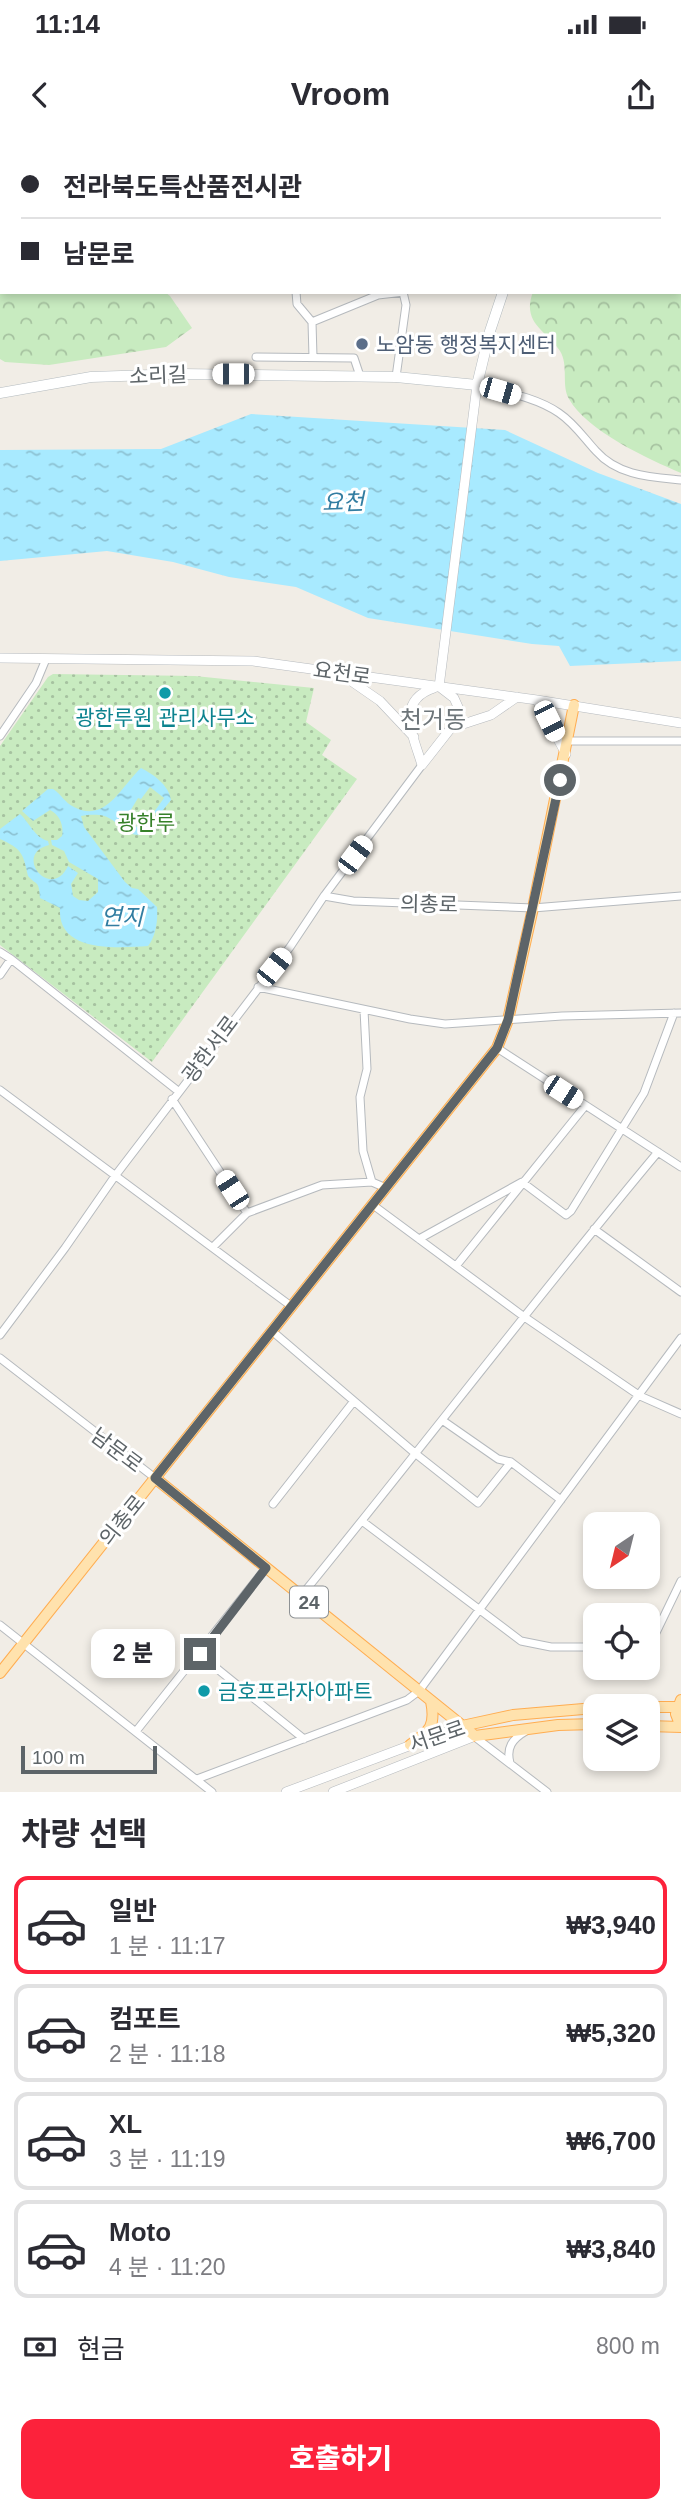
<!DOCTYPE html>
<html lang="ko">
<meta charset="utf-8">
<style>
:root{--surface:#fff;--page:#f7f7f7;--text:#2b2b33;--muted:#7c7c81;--line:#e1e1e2;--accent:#fc223b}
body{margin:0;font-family:Helvetica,"Noto Sans KR",sans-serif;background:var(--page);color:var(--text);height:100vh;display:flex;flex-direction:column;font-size:26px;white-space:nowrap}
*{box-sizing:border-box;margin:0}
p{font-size:23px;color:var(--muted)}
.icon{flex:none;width:38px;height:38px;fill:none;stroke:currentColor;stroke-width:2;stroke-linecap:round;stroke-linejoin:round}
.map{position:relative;height:1652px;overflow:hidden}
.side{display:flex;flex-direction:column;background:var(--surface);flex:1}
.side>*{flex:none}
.guide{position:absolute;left:0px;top:0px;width:682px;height:154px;box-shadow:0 4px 10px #0003;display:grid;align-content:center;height:154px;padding:0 21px;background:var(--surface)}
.needle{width:46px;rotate:215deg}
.controls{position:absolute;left:583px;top:1372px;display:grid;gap:14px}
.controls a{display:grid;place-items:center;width:77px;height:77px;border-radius:14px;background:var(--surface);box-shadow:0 4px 10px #0003;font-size:35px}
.scale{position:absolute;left:21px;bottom:18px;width:136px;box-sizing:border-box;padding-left:7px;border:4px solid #5d6468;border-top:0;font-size:19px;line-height:24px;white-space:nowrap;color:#5d6468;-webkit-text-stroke:5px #fff;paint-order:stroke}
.end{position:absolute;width:32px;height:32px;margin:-16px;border:9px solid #5d6468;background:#fff;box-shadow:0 0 0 4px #fff}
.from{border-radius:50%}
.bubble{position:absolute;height:49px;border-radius:14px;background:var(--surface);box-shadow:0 4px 10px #0003;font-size:23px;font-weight:800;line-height:49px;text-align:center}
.car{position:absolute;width:21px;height:42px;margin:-21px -10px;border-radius:9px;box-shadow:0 0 5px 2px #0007;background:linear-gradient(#fff 24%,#345 0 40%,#fff 0 76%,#345 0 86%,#fff 0)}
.guide b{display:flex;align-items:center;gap:24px;height:66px;font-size:26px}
.guide b+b{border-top:2px solid var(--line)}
.guide i{width:18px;height:18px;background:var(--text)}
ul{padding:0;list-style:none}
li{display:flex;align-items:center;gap:21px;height:98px;margin:0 14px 10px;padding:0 7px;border:4px solid var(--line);border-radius:14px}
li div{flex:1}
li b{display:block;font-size:26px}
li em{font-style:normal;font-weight:800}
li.active{border-color:var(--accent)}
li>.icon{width:63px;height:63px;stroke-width:1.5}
h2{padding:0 21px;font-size:32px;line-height:84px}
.pay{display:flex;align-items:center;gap:18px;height:77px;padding:0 21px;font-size:26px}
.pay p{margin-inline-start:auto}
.cta{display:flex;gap:14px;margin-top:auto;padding:14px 21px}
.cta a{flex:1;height:80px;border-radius:14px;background:var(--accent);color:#fff;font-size:28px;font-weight:800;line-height:80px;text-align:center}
.status{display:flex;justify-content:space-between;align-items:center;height:49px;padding:0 35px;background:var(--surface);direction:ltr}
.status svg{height:19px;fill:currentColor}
header{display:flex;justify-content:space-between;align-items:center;height:91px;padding:0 21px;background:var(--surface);font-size:32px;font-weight:800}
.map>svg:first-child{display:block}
.forest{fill:url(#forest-crowns)}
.park{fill:url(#park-dots)}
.water{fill:url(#water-ripples)}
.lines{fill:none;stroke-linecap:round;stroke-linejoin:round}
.minor-casing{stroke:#b6babe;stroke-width:9}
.tertiary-casing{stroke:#b6babe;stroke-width:10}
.secondary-casing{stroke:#b4bbbf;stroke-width:11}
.primary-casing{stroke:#ffad51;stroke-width:12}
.minor{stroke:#fff;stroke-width:7}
.tertiary{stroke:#fff;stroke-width:9}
.secondary{stroke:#fff;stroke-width:10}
.primary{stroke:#ffe2ad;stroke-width:10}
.route{stroke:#5d6468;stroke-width:9}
.service-dot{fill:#5c6f8a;stroke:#fff;stroke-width:2.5}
.culture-dot{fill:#0f9aa8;stroke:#fff;stroke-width:2.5}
.labels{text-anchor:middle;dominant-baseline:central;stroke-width:6;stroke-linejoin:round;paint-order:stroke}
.shield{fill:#fff;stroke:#8e9295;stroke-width:2}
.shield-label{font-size:19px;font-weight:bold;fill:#5d6468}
.service-label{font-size:21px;fill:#4e5e75;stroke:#fff;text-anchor:start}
.street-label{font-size:21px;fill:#5d6468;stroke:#fff}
.culture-label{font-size:21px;fill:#0d838f;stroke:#fff}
.park-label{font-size:21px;fill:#37812a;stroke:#fff}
.water-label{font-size:23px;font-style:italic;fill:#327da1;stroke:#fff}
.quarter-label{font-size:24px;fill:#6e767a;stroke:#fff}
</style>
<div class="status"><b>11:14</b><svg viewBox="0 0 49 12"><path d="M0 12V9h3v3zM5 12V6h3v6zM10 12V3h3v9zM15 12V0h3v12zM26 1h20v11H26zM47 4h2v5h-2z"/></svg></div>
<header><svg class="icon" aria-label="back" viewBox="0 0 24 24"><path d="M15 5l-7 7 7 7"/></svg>Vroom<svg class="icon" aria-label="share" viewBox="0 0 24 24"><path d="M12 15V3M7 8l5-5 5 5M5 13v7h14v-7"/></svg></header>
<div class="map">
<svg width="681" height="1652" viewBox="0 0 681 1652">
<defs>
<pattern id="forest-crowns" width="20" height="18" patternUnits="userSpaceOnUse" patternTransform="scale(1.75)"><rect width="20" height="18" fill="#c8ebc0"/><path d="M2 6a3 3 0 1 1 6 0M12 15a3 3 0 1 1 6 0" fill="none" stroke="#a6c2a0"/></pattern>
<pattern id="park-dots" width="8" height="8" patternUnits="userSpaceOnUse" patternTransform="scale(1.75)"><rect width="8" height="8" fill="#c8ebc0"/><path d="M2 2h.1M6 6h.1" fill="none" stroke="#a6c2a0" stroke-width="1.8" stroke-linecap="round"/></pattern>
<pattern id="water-ripples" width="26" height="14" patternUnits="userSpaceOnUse" patternTransform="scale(1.75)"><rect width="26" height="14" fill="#a8eaff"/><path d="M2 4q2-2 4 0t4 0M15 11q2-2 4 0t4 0" fill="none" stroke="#8cc1d2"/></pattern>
</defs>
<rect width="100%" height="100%" fill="#f1ede6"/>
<path class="forest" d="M681,114V333C648,319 587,291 569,259C561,245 569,226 560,211C547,191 521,183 533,152H681Z
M0,150L2,152H165L170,156L192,188L166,207L49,225L5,222L0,219Z"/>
<path class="park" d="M53,534L195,536L314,548L306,582L331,600L322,615L357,639L152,922L0,805V606L48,537Z"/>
<path class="water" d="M251,274L505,290L598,333L681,364V521L570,526L559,506L532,504L368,478L296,447L229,437L173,422L107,411L0,421V310L161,309Z
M141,628C153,634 169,645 171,660L159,675L154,672L164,658L150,647L141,659L138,658L126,678L139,689L150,676L155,680L141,695C125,696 118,680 104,676C97,674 87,675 81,676L84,687L125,742L132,748L138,749L157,767C158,780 156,796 148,806C117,808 57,813 60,768L40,758C39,740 37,746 28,736C23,713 22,709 0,699V689L20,674C29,682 35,698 48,701L49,705C12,714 51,762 68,726L78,733L71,744L73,756L79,760L88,761L98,752V739L69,722L64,711L52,705L51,700H57L62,696C64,686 60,675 50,670L33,681L22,671L48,649H53C61,654 65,663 74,667C106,684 122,645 141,628Z"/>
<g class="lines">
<g class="minor-casing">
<path id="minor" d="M296,152L297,164L312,182L313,217
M312,182L378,155L404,152
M256,217L354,218L360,236
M396,237L406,165L403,152
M477,245C504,252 536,257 559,273C574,283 584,298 596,311C618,336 651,337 681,340
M0,596L36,543L46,519
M569,601H681
M324,756L353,761L533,768L681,756
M0,812L11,819
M0,835L11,819L178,951
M258,847L410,879L445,884L562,876L681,873
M364,870L367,929L360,957L363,1011L372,1042L386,1048
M497,908L681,1027
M0,950L291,1166
M172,959L247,1073
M373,1065L523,1176L640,1256L681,1274
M594,1089L681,1152
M419,1099L522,1042L566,1075L571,1071L644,953L674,873
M213,1107L247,1073L322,1045L372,1042
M456,1126L585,966
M272,1191L416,1314L478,1363L511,1322
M0,1195L65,1108L115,1036L290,807L324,756L422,625
M0,1218L155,1338
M442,1280L498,1319L511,1322L561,1360
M273,1364L354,1261
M362,1381L521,1501L551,1507H595
M301,1456C421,1309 536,1158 658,1012
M0,1485L212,1652
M648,1505L652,1501L681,1441
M199,1514L304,1599
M137,1590L266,1428
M475,1597L547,1652
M510,1623C506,1608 512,1599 526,1591
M197,1639L407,1560L419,1551L681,1198"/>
</g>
<g class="tertiary-casing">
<path id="tertiary" d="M0,518L253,521L537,560L681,583
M341,534L380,561L414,597
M439,547L477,245
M537,560L566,614
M451,588L491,575L517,557
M422,625L451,588L459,569L454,558L441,548
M422,625C413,595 395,561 434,548
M286,1652L462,1586
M333,1652L475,1596"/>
</g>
<g class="secondary-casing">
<path id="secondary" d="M587,2L588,0
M0,253L91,237L181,234L396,237L477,245L490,191L503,152"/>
</g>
<g class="primary-casing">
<path id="primary" d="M155,1338L475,1596L558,1585L595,1584
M0,1533L497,908L508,880L533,768L574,565
M681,1560L676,1574L681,1587
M648,1567H677
M462,1586L513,1575L595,1568
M648,1586L681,1587
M410,1605C430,1591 436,1586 431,1561"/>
</g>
<use href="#minor" class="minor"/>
<use href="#tertiary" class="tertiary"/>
<use href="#secondary" class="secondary"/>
<use href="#primary" class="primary"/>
</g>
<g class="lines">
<path class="route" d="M200,1514L266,1428L155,1338L497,908L508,880L560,640"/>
</g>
<circle class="service-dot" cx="362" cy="204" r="7"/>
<g class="culture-dot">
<circle cx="165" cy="553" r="7"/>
<circle cx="204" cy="1551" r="7"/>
</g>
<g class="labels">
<rect class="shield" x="290" y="1446.5" width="38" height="31" rx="5"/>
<g class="shield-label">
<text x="309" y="1462">24</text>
</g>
<g class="service-label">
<text x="376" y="204">노암동 행정복지센터</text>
</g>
<g class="street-label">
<text transform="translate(158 235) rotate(-2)">소리길</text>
<text transform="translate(342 533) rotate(8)">요천로</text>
<text transform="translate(429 764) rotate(1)">의총로</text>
<text transform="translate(210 909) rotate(-53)">광한서로</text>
<text transform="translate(117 1310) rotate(37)">남문로</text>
<text transform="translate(122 1380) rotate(-51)">의총로</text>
<text transform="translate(437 1596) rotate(-19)">서문로</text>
</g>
<g class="culture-label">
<text x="165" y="577">광한루원 관리사무소</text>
<text x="218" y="1551" text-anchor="start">금호프라자아파트</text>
</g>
<g class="park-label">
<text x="146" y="682">광한루</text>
</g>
<g class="water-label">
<text transform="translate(343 362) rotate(-2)">요천</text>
<text x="122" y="777">연지</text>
</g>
<g class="quarter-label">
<text x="433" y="579">천거동</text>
</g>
</g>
</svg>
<div class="controls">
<a><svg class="needle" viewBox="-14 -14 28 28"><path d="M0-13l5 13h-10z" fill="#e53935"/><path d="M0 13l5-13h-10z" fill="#7c7c81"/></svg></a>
<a><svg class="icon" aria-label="locate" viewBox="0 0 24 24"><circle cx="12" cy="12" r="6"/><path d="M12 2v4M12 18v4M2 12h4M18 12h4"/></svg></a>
<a><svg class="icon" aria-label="layers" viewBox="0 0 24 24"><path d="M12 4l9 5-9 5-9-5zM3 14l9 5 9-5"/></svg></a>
</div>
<div class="scale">100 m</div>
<i class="end from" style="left:560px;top:640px"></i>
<i class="end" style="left:200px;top:1514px"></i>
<div class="bubble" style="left:91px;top:1489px;width:84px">2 분</div>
<i class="car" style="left:233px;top:234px;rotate:270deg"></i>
<i class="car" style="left:500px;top:251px;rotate:106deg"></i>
<i class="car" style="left:549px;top:581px;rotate:154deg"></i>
<i class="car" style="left:355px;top:715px;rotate:37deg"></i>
<i class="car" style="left:274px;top:827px;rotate:39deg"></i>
<i class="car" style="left:563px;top:952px;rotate:123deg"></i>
<i class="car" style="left:232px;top:1050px;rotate:327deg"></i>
<div class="guide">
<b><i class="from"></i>전라북도특산품전시관</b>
<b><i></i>남문로</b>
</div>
</div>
<section class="side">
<h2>차량 선택</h2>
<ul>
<li class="active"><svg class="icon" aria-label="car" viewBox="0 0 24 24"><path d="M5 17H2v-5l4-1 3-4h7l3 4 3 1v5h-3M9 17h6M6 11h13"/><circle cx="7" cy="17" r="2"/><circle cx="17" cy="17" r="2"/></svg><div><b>일반</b><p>1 분 · 11:17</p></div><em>₩3,940</em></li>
<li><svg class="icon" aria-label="car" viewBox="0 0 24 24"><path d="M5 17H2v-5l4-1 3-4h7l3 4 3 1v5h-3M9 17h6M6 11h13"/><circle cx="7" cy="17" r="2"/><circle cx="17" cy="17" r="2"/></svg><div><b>컴포트</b><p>2 분 · 11:18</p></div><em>₩5,320</em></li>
<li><svg class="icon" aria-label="car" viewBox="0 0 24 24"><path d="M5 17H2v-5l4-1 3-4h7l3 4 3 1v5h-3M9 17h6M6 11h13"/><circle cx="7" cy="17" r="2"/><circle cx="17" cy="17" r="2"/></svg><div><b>XL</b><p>3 분 · 11:19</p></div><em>₩6,700</em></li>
<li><svg class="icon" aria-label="car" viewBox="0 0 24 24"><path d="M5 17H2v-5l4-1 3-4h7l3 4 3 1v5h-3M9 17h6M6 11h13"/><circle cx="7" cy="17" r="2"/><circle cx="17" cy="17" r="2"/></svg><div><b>Moto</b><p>4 분 · 11:20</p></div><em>₩3,840</em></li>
</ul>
<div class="pay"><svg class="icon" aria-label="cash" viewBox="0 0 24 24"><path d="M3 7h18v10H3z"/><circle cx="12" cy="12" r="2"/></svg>현금<p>800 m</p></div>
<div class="cta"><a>호출하기</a></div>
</section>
